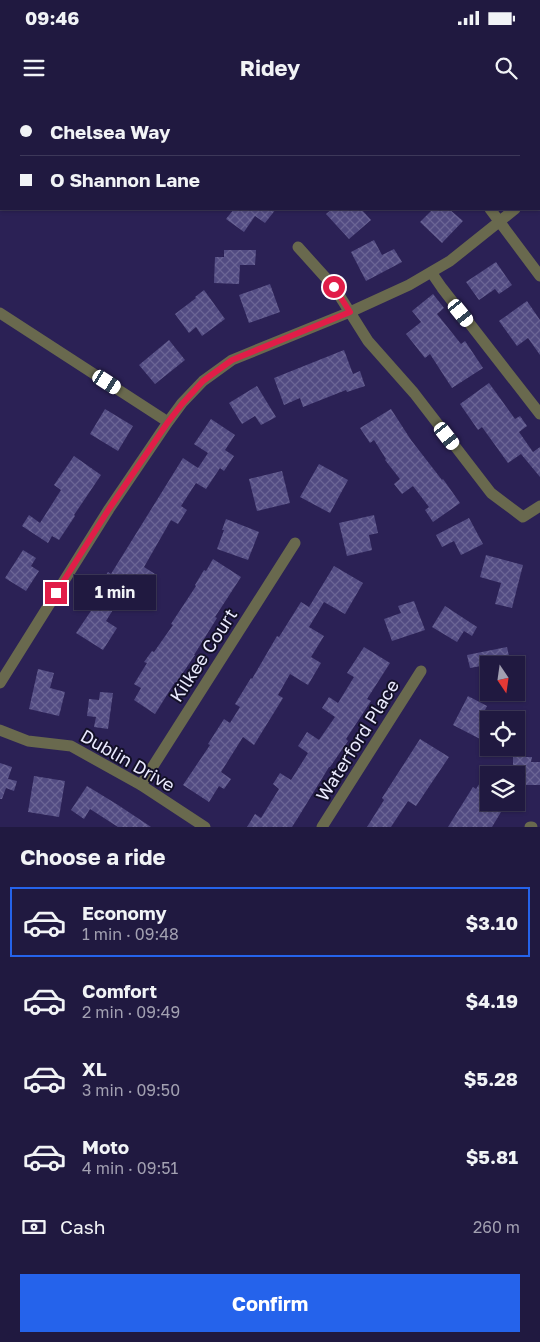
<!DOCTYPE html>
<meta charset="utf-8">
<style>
:root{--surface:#201940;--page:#2d264b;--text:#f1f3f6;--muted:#a2a0b1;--line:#3d3859;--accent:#2563eb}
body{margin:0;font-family:"Golos Text",sans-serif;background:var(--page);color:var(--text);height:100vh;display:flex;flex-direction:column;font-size:19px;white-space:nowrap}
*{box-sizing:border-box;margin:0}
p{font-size:16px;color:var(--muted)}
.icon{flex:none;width:28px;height:28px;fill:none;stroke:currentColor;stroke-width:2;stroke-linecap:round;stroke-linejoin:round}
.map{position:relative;height:727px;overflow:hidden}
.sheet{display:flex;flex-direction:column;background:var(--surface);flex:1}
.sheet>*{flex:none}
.hud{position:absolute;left:0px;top:0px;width:540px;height:110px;box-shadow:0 1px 4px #0004,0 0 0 1px var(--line);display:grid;align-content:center;height:110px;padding:0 20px;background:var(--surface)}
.needle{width:32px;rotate:167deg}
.tools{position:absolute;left:480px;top:556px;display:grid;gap:10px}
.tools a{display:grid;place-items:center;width:45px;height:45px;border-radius:0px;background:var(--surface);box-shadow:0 1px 4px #0004,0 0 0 1px var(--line);font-size:25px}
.end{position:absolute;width:22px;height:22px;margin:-11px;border:6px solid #e11d48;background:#fff;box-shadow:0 0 0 2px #fff}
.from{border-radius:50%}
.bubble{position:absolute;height:35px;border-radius:0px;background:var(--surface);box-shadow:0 1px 4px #0004,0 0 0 1px var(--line);font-size:16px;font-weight:700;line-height:35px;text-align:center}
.car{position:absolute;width:15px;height:30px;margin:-15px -8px;border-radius:6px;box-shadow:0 0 4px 1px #0007;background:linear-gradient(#fff 24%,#345 0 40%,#fff 0 76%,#345 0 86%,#fff 0)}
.hud b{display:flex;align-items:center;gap:18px;height:48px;font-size:19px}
.hud b+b{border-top:1px solid var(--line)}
.hud i{width:12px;height:12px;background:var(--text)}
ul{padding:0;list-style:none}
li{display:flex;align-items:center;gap:15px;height:70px;margin:0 10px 8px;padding:0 10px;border:2px solid transparent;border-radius:0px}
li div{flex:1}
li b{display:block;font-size:19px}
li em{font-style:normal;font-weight:700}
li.on{border-color:var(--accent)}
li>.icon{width:45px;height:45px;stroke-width:1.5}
h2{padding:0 20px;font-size:22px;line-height:60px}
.pay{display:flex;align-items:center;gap:12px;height:55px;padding:0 20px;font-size:19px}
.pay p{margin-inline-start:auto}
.action{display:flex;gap:10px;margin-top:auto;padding:10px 20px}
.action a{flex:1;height:58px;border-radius:0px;background:var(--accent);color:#fff;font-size:20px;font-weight:700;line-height:58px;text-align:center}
.status{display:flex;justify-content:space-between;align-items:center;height:35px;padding:0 25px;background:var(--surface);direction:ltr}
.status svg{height:14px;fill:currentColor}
header{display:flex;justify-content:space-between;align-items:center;height:65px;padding:0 20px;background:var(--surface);font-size:22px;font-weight:700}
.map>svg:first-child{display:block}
.building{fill:url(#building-cross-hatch)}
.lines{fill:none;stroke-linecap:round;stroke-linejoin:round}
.minor{stroke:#69694e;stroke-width:11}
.route{stroke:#e11d48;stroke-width:6}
.labels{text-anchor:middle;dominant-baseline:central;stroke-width:4;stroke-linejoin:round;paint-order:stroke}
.street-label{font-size:18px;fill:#eaeafe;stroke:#131027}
</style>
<div class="status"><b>09:46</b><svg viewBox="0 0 49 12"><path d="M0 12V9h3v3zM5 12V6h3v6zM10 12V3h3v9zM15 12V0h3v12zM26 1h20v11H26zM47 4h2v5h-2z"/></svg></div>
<header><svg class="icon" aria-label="menu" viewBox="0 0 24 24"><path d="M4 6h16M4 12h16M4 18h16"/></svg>Ridey<svg class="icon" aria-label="search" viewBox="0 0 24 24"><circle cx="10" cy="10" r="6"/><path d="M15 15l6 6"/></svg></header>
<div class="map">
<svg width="540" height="727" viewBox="0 0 540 727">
<defs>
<pattern id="building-cross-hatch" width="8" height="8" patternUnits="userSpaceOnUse" patternTransform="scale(1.25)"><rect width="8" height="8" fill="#524b82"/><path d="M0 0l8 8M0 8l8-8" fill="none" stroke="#6b6595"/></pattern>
</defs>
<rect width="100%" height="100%" fill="#2b2155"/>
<path class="building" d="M234,109H276L265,123L255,116L244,132L226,119Z
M332,109H361L371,120L349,139L326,114Z
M433,109H449L463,121L442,143L420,122Z
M374,140L382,155L394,149L402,162L366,181L351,152Z
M224,150H256L255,165H240L239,184L214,183L215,157H224Z
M496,162L512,185L499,194L495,189L479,200L466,182Z
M270,184L280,212L249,223L239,195Z
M204,190L225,219L202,236L196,227L189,233L175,214L196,198L195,197Z
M433,194L444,208L437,214L461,244L465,241L483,268L452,288L430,254L425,258L406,234L421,222L412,211Z
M527,201L540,220V255L528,238L517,246L499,221Z
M169,240L185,260L155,284L139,265Z
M344,250L353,274L360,271L365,286L347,292L346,290L303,307L300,298L284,305L274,278Z
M489,283L515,319L520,316L527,326L519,332L533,352L540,347V377L521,354L508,363L482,327L478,330L460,304Z
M257,286L276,317L261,325L255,316L242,324L229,303Z
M105,309L133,326L118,351L90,334Z
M391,309L411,340L442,380L443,379L460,403L433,422L425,410L429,407L413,386L402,394L394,384L400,379L385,360L386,359L374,340L370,343L360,328Z
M211,319L235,335L225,350L234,356L224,371L220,368L206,389L196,383L181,406L187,410L178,424L171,420L144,467L155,474L149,485L134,476L106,521L117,528L103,550L76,533L97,502L91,498L108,472L111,474L183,358L198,368L208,353L194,344Z
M74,356L101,375L74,415L75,416L59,440L52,436L48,443L22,426L29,415L40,423L61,390L54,385Z
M319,364L348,380L330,413L300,397Z
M282,371L290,403L257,411L249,379Z
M374,415L378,433L369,435L372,450L347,456L339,423Z
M469,418L483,444L461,455L454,441L442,447L436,435Z
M226,419L259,432L248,460L217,449L224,430H222Z
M23,450L36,458L31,466L39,471L26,491L5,478Z
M486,455L523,465L512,508L495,504L501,483L480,477Z
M213,459L241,477L215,517L217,518L194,555H195L176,583L175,582L155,614L134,600L141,588L134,584L147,563L144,562L152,551L154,552L173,525L171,524L196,486L195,485L204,470L206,471Z
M334,466L363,483L345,514L324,502L309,527L324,536L311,557L321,563L308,585L290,574L278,595L283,598L254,645L243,637L221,672L231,679L224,689L219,686L209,702L183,685L210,645L208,644L224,619L230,623L240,607L235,604L251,578L252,579L277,536L279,537L301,502L309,507Z
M414,501L425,530L392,541L384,519L401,513L398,506Z
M445,506L477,527L472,536L464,531L457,542L432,527Z
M364,547L390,563L367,599L371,601L346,639L348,641L330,667H329L299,716L292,727H247L255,714L261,718L279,689L273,684L280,673L291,680L308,653L298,646L307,632L319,640L335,617L322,608L329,597L338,603L354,577L347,573Z
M507,547L511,565H486L470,568L467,555Z
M38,569L54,573L50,588L65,592L59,616L29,609Z
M100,592L113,593L108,629L94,627L96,617L87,616L89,599L99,600Z
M468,596L487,606L479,622L489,627V632L484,641L453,625Z
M420,639L449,657L416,706L408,701L391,727H367L384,700L382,698Z
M513,657H532L531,662H540V685H520L519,669H513Z
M0,663L12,667L8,679L17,681L14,691L6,688L2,699H0Z
M489,669V702H507L492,727H448L473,687L476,689Z
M34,676L65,681L59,717L28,712Z
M87,686L118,705L151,727H118L90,709L84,719L71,710Z"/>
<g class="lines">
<path class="minor" d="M406,0L407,1
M539,90L540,89
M490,109L540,176
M298,147L334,187L368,241L414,293L491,393L523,417L540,406
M431,172L442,188L540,314
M0,213L168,322
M0,583L109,409L168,322L182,303L203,281L232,260L350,212L409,185L450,161L515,109
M0,630L28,641L71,646L141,685L205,727
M141,685L295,443
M322,727L421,571
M530,727H532"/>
</g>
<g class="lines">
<path class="route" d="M56,493L109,409L168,322L182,304L203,281L232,260L350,212L334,187"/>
</g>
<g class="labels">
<g class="street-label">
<text transform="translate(203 555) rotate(-57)">Kilkee Court</text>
<text transform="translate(357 640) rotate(-58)">Waterford Place</text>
<text transform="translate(128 660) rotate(30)">Dublin Drive</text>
</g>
</g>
</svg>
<div class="tools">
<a><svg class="needle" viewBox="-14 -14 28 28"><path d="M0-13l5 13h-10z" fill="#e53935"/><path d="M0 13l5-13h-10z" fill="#a2a0b1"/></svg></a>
<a><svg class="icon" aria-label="locate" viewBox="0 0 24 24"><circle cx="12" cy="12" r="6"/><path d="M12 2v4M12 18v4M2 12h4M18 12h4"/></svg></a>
<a><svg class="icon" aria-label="layers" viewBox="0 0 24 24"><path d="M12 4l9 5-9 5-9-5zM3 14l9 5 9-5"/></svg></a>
</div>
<i class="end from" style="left:334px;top:187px"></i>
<i class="end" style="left:56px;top:493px"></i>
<div class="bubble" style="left:74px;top:475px;width:82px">1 min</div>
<i class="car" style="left:461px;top:213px;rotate:141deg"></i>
<i class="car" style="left:107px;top:282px;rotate:123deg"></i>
<i class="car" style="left:447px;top:336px;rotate:142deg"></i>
<div class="hud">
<b><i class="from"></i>Chelsea Way</b>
<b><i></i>O Shannon Lane</b>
</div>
</div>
<section class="sheet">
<h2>Choose a ride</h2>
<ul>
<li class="on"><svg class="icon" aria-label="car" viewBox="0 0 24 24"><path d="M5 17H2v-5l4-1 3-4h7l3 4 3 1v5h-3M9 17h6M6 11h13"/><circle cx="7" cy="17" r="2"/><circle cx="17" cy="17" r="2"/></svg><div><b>Economy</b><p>1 min · 09:48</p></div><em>$3.10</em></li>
<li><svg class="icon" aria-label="car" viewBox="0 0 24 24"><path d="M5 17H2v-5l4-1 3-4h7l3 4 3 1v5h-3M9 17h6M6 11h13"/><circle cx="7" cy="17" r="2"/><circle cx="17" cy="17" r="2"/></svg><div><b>Comfort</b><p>2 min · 09:49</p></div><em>$4.19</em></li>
<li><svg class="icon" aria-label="car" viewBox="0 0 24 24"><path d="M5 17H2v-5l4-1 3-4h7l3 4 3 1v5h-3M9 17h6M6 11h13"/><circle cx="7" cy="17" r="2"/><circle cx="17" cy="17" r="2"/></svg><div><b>XL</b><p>3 min · 09:50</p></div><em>$5.28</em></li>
<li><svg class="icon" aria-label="car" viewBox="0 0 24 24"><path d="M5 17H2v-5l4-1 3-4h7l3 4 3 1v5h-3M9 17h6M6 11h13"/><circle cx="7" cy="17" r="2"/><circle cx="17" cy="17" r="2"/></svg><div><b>Moto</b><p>4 min · 09:51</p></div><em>$5.81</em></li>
</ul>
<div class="pay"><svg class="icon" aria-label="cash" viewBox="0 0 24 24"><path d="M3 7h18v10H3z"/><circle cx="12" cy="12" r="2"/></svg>Cash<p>260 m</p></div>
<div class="action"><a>Confirm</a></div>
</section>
